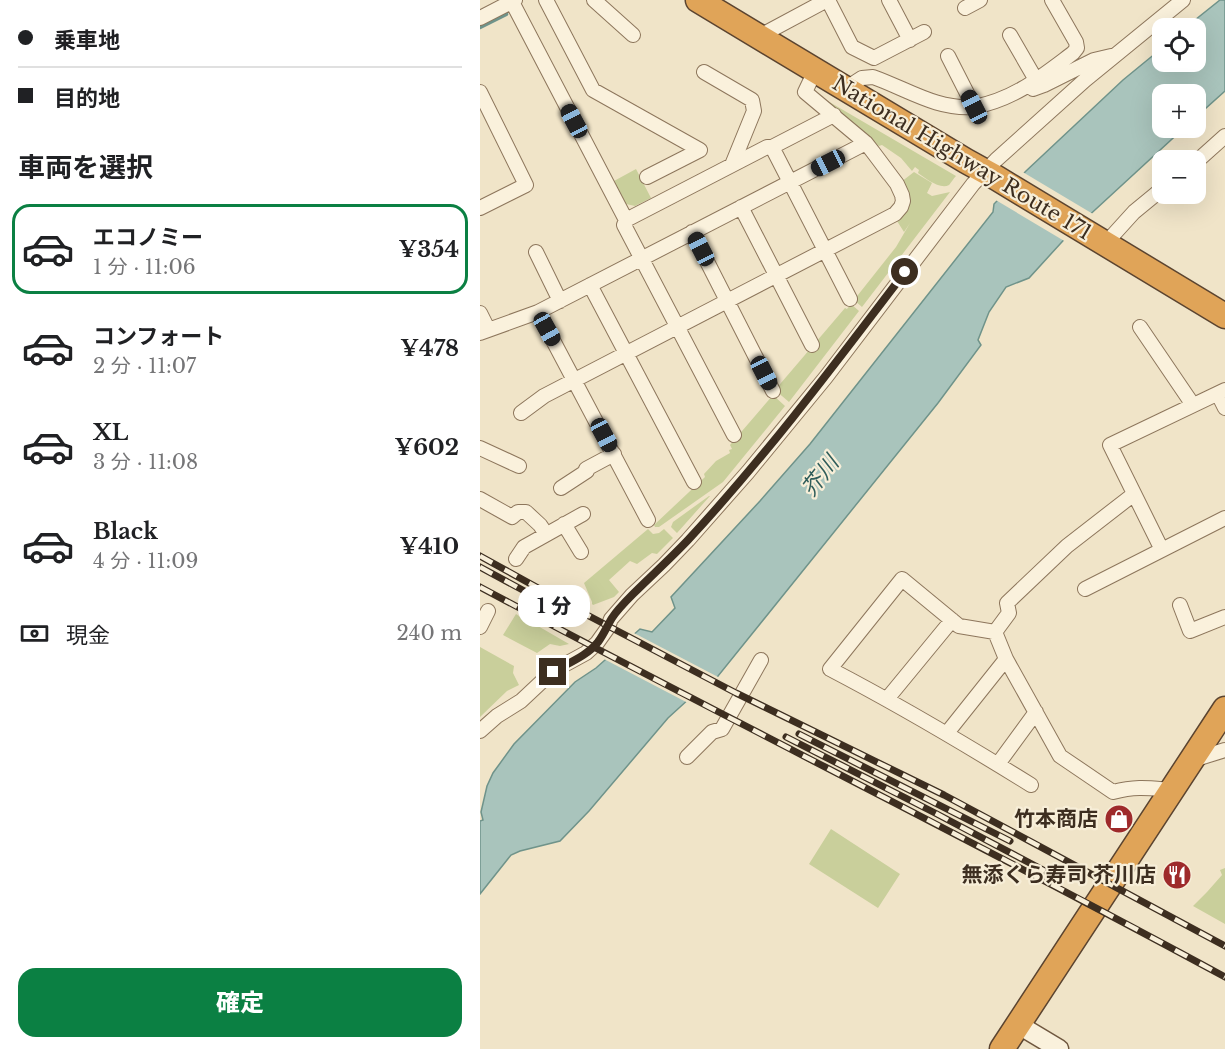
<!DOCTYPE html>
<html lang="ja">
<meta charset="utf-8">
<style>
:root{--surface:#fff;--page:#f6f6f6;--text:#202124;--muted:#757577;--line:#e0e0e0;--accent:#0b8043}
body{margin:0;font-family:"Libre Baskerville","Noto Sans JP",serif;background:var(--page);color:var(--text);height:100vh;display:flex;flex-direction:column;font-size:22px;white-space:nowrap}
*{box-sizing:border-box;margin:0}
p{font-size:20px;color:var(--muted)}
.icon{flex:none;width:33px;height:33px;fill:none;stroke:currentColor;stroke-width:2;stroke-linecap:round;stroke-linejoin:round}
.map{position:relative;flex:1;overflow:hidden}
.panel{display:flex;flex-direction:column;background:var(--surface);width:480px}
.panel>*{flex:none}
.banner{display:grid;align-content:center;height:132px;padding:0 18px;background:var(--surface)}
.tools{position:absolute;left:672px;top:18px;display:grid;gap:12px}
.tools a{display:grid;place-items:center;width:54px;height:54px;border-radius:12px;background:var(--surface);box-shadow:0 6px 24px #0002;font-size:30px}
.end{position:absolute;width:27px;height:27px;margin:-14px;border:8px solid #3d2e20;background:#fff;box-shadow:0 0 0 3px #fff}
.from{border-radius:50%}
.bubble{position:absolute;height:42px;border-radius:18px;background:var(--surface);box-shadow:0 6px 24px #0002;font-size:20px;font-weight:800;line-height:42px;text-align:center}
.car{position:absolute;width:18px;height:36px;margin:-18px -9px;border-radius:8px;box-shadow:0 0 4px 2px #0007;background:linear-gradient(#222 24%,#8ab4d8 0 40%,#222 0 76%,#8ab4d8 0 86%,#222 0)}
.banner b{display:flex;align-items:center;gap:21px;height:57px;font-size:22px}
.banner b+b{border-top:2px solid var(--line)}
.banner i{width:15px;height:15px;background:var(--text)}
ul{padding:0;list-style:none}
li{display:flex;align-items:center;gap:18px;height:90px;margin:0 12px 9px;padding:0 6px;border:3px solid transparent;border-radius:18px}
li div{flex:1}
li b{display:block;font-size:22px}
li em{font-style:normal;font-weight:800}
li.active{border-color:var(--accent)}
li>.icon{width:54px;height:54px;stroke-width:1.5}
h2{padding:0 18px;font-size:27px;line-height:72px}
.pay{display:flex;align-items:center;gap:15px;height:66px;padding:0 18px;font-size:22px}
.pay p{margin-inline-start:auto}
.button{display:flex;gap:12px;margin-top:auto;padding:12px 18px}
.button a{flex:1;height:69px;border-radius:18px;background:var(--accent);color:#fff;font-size:24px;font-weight:800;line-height:69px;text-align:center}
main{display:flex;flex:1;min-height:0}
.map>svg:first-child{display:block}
.green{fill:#c9cf9b}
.water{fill:#a9c4bc;stroke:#6f938a;stroke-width:1.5}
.pier{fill:#f0e4c8}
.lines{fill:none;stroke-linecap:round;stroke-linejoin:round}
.stream{stroke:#6f938a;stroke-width:4.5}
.street-casing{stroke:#8d765c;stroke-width:16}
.secondary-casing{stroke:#6f573f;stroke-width:21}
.highway-casing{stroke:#5b4430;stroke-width:27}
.street{stroke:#faf1dc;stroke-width:14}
.secondary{stroke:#faf1dc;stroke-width:18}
.highway{stroke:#e0a458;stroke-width:24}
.rail-casing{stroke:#3d2e20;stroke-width:7}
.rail{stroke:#f7eed8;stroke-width:4.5;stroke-dasharray:14;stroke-linecap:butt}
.route{stroke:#3d2e20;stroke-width:8}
.labels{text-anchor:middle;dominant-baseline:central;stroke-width:4.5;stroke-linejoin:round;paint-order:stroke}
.street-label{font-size:21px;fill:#3d2e20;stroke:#f7eed8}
.poi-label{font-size:21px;font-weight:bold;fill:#3d2e20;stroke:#f7eed8;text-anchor:end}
.water-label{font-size:22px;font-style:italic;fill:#2f5d5a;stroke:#f7eed8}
</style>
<main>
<section class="panel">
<div class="banner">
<b><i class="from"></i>乗車地</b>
<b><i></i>目的地</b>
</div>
<h2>車両を選択</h2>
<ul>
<li class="active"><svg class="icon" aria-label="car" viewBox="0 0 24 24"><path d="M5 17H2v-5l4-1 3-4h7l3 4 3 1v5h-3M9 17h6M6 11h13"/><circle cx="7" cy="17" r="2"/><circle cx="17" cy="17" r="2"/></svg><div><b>エコノミー</b><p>1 分 · 11:06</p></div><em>¥354</em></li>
<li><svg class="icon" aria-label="car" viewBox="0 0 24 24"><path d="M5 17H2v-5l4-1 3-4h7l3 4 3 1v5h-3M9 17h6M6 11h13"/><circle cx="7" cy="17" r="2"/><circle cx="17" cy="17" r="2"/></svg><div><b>コンフォート</b><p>2 分 · 11:07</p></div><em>¥478</em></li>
<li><svg class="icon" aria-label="car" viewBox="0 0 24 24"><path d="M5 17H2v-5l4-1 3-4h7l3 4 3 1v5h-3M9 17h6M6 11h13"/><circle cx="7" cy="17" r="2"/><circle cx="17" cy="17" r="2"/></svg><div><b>XL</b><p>3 分 · 11:08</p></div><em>¥602</em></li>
<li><svg class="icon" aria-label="car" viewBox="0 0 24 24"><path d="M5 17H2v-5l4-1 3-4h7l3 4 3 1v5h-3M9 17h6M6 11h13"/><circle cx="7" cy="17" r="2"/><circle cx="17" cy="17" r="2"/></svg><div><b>Black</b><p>4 分 · 11:09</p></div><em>¥410</em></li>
</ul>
<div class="pay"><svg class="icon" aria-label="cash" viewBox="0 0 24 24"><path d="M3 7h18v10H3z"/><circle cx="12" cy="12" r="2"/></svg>現金<p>240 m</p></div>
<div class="button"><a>確定</a></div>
</section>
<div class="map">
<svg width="745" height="1049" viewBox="0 0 745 1049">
<rect width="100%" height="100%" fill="#f0e4c8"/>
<path class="green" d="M346,100L476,176C474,178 470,184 469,185C460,190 445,178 438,173L439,170L435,167L432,171L421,158L402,145L399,146L345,102Z
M156,169L171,198L155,206L146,204L134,181Z
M434,172L452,183L447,193L452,196L470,192L382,307L374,300L416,247L430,223L424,232L417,221L419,218L421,182Z
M371,304L379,311L309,402L295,390L365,308L367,309Z
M293,395L305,406L243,482L179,527H175L174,525L225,477L224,474L236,461L250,453L249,450L252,449L250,445Z
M229,496H230L197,533L191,527L193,522Z
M168,529L173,534L179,533L184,529L193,538L177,554L172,553L157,564L150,561L129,580L139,592L134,597L113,605L112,604V602L104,583Z
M36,614C41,617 45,622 51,622L89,644L80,646L70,644L57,653L23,635Z
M0,647L34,666L33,673L39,685L27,691L0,717Z
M351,829L420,874L398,908L329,864Z
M745,868V924L713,906L727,892L742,875L740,870Z"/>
<path class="water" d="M740,0H745V91L716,117V94H682V128H704L591,232L549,278L526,287L509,312L498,340L501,345L458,403L230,686L211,697L188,718L109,811L80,841L40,851L31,855L0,894V821L3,820L1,812L7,786L13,773L34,744L95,682L116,668L160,629L172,632L195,608L191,597L280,501L330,444L513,212L514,204L546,171L643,80L682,48V62H716V28H705Z"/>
<path class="pier" d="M541,171L613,214L586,242L514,199Z
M152,632L240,678L232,688L213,699L208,703L122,658Z"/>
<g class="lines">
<path class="stream" d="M0,27L26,14"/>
<g class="street-casing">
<path id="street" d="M31,0L146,220
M66,0L113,90L220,150L167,177
M114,0L153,35
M348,0L372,47L394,58L444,32
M409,0L430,40
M485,8L500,0
M0,18L35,0
M530,35L556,80
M278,37L347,0
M468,56L494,107C535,99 561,77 593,53L597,48L596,42L572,0
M224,72L272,100L274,111L252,165
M365,89L382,78L393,77C427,89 457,110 494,107
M553,89L564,85L614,60L631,56
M0,92L46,185L0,208
M292,147L370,299
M716,162L745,136
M261,207L332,345
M212,232L293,391
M625,244L654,212L682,189
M56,252L80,301
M110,285L214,482
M58,312L386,143
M0,313L8,329
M660,327L713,405
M0,333L58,312L168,520
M738,394L745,408
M41,413L64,396L415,214L421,207L423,201L422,195L417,184L393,152L386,143L325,92L335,71
M254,435L144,225L146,220L287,147H292L354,115
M0,448L39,466
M81,488L107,471L106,469L134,454
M0,499L32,517L38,512H46L60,525L66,534
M84,524L101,552
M682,550L630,445L745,390
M36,559L44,547L103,514
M605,589L745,518
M700,605L710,631L745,617
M0,627L8,611
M515,632L479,626L422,579L350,669C419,705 485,744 551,785
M515,632L526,659L580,756L633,792C656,786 668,788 691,790
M515,632L529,613L527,603L587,546L654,494
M407,699L472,620
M0,731L17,716L41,701L73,671L106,653L117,643L127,629L131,619L152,595L184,565L208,540L268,472L346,377L493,184L516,160L605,80L703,0
M467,733L526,659
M207,757L232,732L242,729L281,660
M713,760L745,750
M518,764L556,712"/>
</g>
<g class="secondary-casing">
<path id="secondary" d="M539,1025L579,1049"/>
</g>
<g class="highway-casing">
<path id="highway" d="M218,0L486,161L515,177L745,316
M522,1049L745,709"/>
</g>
<use href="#street" class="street"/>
<use href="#secondary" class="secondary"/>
<use href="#highway" class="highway"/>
<g class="rail-casing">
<path id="rail" d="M0,556L109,616L256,693L464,795L745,946
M0,567L50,594
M0,587C247,719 499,843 745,977
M319,734L530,841
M306,737L455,813L565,871"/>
</g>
<use href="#rail" class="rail"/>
</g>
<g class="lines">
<path class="route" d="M73,672C88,663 107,656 118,642C124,634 127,626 132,618C137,610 146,601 153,594C171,576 190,559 208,540C286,456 355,364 425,272"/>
</g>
<defs>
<g id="shop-disc" transform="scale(1.5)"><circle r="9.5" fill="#9e2a2b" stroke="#f7eed8"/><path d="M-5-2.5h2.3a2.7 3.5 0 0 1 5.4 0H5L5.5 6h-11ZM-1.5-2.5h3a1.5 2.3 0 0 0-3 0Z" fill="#fff"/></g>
<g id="restaurant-disc" transform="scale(1.5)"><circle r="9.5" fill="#9e2a2b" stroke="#f7eed8"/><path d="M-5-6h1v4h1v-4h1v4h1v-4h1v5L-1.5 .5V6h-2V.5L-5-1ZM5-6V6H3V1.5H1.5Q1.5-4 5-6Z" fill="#fff"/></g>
</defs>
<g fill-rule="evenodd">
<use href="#shop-disc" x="639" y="819"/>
<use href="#restaurant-disc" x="697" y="875"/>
</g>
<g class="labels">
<g class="street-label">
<text transform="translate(482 158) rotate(31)">National Highway Route 171</text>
</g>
<g class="poi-label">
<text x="618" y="819">竹本商店</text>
<text x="676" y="875">無添くら寿司 芥川店</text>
</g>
<g class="water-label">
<text transform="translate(340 476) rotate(-52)">芥川</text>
</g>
</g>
</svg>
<div class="tools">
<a><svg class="icon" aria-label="locate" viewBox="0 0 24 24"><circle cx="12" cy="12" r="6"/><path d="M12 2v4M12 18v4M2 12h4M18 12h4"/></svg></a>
<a>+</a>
<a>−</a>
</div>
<i class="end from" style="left:425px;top:272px"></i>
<i class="end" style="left:73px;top:672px"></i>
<div class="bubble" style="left:38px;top:585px;width:72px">1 分</div>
<i class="car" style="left:494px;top:107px;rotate:333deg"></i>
<i class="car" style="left:94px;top:121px;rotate:332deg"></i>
<i class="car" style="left:348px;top:163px;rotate:243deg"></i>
<i class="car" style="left:221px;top:249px;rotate:333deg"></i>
<i class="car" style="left:67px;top:329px;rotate:151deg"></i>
<i class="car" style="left:284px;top:373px;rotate:153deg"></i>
<i class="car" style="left:124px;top:435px;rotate:152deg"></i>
</div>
</main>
